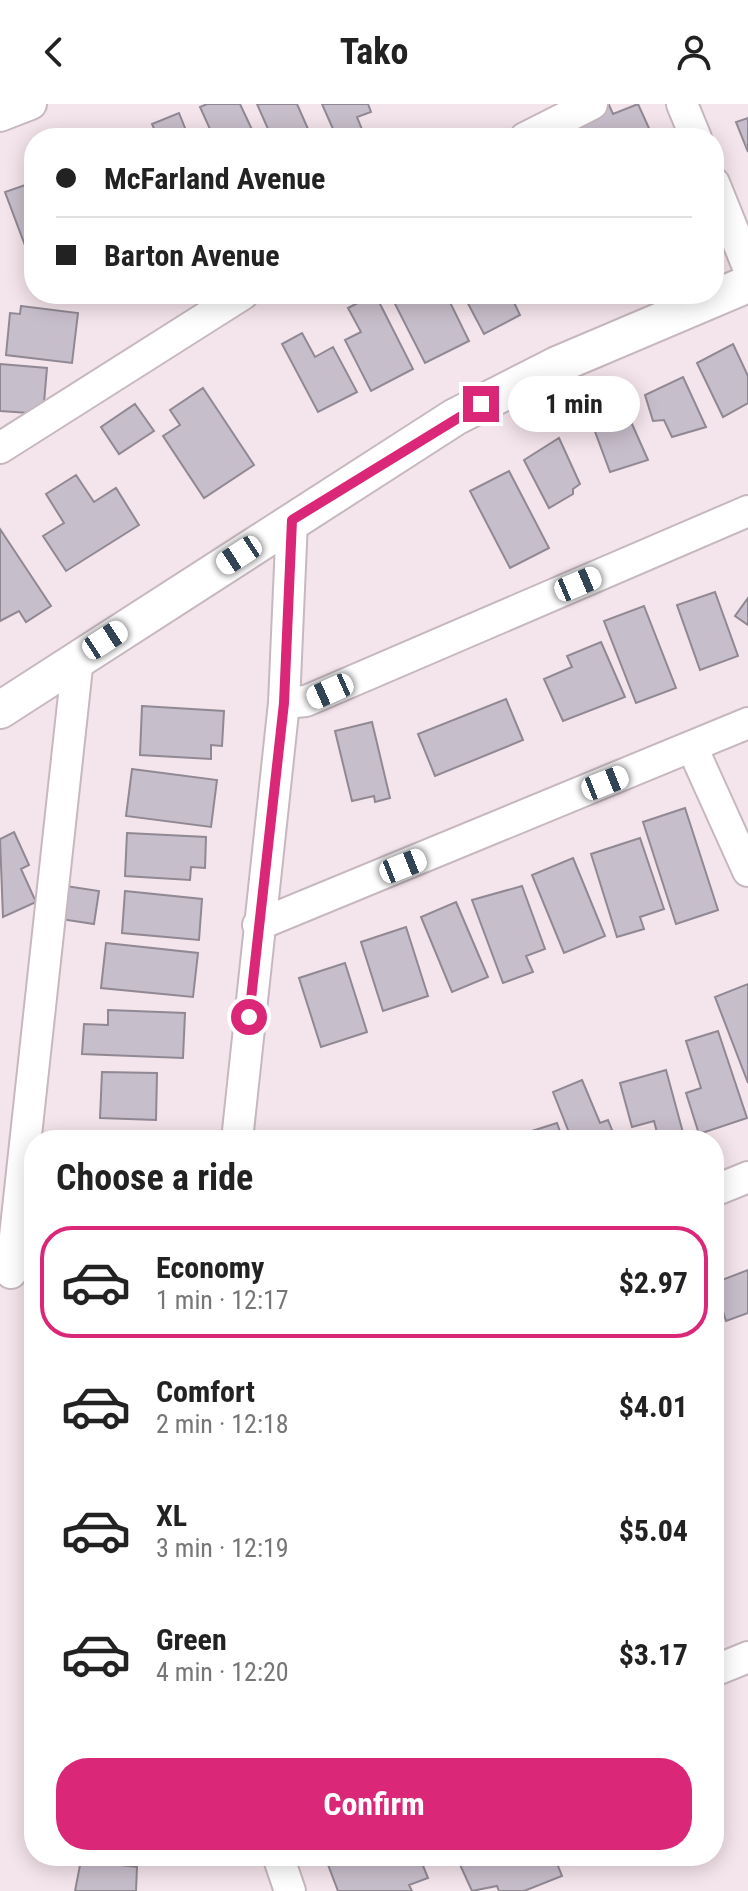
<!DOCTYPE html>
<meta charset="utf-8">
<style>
:root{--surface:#fff;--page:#f2f2f2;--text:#222;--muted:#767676;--line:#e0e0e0;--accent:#db2777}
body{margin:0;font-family:"Roboto Condensed",sans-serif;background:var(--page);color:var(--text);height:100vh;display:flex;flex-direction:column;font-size:30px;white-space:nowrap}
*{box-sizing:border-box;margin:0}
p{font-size:26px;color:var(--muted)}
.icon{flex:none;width:44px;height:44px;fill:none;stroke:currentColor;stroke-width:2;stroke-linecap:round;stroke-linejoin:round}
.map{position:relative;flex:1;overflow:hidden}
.sheet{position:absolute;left:24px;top:1026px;width:700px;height:736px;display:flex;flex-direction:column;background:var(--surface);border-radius:32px;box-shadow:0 4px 20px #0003}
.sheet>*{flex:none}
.guide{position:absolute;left:24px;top:24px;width:700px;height:176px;border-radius:32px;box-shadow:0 4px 20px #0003;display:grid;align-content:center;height:176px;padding:0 32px;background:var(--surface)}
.end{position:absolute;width:36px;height:36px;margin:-18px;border:10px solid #db2777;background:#fff;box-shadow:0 0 0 4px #fff}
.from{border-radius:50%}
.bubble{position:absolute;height:56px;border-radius:28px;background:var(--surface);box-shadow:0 4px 20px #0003;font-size:26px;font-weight:700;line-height:56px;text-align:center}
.car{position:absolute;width:24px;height:48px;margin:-24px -12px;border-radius:10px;box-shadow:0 0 6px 2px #0007;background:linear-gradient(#fff 24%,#345 0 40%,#fff 0 76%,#345 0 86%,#fff 0)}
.guide b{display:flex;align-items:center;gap:28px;height:76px;font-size:30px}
.guide b+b{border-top:2px solid var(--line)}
.guide i{width:20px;height:20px;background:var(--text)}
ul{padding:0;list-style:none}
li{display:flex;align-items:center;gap:24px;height:112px;margin:0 16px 12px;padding:0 16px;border:4px solid transparent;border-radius:32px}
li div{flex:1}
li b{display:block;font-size:30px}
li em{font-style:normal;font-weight:700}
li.current{border-color:var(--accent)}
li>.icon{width:72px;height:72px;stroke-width:1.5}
h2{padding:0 32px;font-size:36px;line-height:96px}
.button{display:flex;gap:16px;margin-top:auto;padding:16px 32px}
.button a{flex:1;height:92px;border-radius:32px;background:var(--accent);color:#fff;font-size:32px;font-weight:700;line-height:92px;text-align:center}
header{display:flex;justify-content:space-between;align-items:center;height:104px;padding:0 32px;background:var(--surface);font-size:36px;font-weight:700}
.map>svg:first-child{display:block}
.building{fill:#c7becb;stroke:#908893;stroke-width:2}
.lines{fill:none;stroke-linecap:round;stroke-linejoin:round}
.minor-casing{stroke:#c7b8bf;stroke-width:34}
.major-casing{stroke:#c7b8bf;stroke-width:40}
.minor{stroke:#fff;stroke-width:30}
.major{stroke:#fff;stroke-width:36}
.route{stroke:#db2777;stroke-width:10}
</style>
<header><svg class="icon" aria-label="back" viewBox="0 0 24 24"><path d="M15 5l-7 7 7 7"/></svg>Tako<svg class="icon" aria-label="person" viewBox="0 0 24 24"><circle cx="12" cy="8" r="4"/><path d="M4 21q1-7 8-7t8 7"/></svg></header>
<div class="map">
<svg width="748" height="1787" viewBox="0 0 748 1787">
<rect width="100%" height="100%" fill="#f4e4eb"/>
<path class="building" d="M207,0H240L256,34H214L200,3Z
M257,0H297L312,34H272Z
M322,0H368L371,8L357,13L363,28L337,34Z
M638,0L653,33L629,34L627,29L615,34H582L577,23L591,9L609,1L613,10Z
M179,9L189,34H150L157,31L152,20Z
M748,14V48L736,18Z
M34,78V150L29,152L5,88Z
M375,190L413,265L371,287L345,236L361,228L348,204Z
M390,190H425L427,193L446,190L469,237L425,259Z
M463,190H510L520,211L484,230Z
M21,202L78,209L72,259L6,251L10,209L20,210Z
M302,229L315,253L333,243L357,288L318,308L282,240Z
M733,240L748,272V299L723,313L697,259Z
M0,260L47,264L43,310L0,307Z
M683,273L706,323L672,333L664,316L653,317L645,291Z
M203,284L254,361L204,394L163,332L180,321L170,306Z
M135,300L154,327L119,350L101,323Z
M624,302L648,356L610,368L590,314Z
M559,334L580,380L573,385V390L549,404L524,356Z
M509,367L549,444L510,464L470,387Z
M76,371L94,398L116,384L139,421L66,467L43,432L64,419L46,390Z
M0,425L51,502L26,518L19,507L0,517Z
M715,488L738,552L700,566L677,501Z
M748,494V521L735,512Z
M644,502L676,584L636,599L604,517Z
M601,538L625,593L563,617L544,575L572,563L567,552Z
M506,595L523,636L435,672L418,630Z
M142,602L224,607L222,642L211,641V655L140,651Z
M372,618L390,694L375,698L374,692L352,697L335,627Z
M132,665L217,676L211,723L126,712Z
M685,704L718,806L676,820L643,718Z
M14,728L29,761L21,765L36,798L3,813L0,735Z
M127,729L206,733L205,764L191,763L190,776L125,772Z
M640,734L664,805L640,813L644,825L617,833L591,750Z
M573,754L605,832L564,849L532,771Z
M59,781L99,787L94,820L54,814Z
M522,782L545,845L526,852L533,868L503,879L472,796Z
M125,787L202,795L199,836L122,829Z
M456,798L488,873L452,888L421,813Z
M406,823L428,892L383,907L361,838Z
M106,839L198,849L193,893L101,884Z
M345,859L367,928L321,943L299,874Z
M748,880V979L715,893Z
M108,906L185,909L183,954L82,950L84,920L108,921Z
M718,927L747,1014L699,1030L686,989L701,984L686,937Z
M666,966L685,1036H659L654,1017L632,1023L620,979Z
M102,968L157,969L156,1016L100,1014Z
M582,976L600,1019L608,1016L616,1036H572L553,988Z
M557,1019L563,1036H517L516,1032Z
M95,1032L165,1035V1036H94Z
M748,1166V1209L726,1217L714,1179Z
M343,1752H419L428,1774L409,1781L412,1787H338L327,1758Z
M456,1752H554L562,1772L524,1787H499L497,1782L472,1787Z
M81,1756L137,1763L136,1787H75Z"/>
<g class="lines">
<g class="minor-casing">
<path id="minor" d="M682,0L696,34
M0,12L31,0
M525,34L592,0
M714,79L748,163
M0,344L243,190
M284,599L306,597L748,407
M692,643L748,767
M258,821L748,619
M237,1036L284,599L292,416
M714,1087L748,1073
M11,1169L78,554
M714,1567L748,1553
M278,1752L290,1787"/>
</g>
<g class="major-casing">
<path id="major" d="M0,606L455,313L557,261L748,180"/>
</g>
<use href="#minor" class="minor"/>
<use href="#major" class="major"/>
</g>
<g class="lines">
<path class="route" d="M249,913L284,599L292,416L481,300"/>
</g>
</svg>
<i class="end from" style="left:249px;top:913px"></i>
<i class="end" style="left:481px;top:300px"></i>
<div class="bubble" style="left:508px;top:272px;width:132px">1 min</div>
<i class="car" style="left:239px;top:451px;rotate:237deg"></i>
<i class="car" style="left:578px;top:480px;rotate:67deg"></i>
<i class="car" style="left:105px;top:536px;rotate:57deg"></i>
<i class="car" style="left:330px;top:587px;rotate:246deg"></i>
<i class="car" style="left:605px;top:679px;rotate:68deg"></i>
<i class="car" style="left:403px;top:762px;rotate:68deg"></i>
<div class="guide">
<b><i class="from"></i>McFarland Avenue</b>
<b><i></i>Barton Avenue</b>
</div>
<section class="sheet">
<h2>Choose a ride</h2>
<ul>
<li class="current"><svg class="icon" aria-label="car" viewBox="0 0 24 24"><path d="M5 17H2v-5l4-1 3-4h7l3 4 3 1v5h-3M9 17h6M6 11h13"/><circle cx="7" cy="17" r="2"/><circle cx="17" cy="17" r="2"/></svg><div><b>Economy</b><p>1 min · 12:17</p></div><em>$2.97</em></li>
<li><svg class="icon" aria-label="car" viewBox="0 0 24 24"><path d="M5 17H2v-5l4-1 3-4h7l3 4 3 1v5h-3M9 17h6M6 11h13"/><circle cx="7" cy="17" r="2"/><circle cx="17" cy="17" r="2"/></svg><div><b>Comfort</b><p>2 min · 12:18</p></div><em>$4.01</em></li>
<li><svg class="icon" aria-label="car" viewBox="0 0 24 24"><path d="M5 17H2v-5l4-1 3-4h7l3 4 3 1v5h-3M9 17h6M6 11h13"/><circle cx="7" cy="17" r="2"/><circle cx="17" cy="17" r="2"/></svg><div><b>XL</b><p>3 min · 12:19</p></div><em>$5.04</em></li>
<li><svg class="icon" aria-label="car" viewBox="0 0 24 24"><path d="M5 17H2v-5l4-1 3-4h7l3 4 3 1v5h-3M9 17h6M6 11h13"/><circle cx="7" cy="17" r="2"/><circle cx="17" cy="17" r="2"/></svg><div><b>Green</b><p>4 min · 12:20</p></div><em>$3.17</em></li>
</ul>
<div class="button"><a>Confirm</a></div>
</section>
</div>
